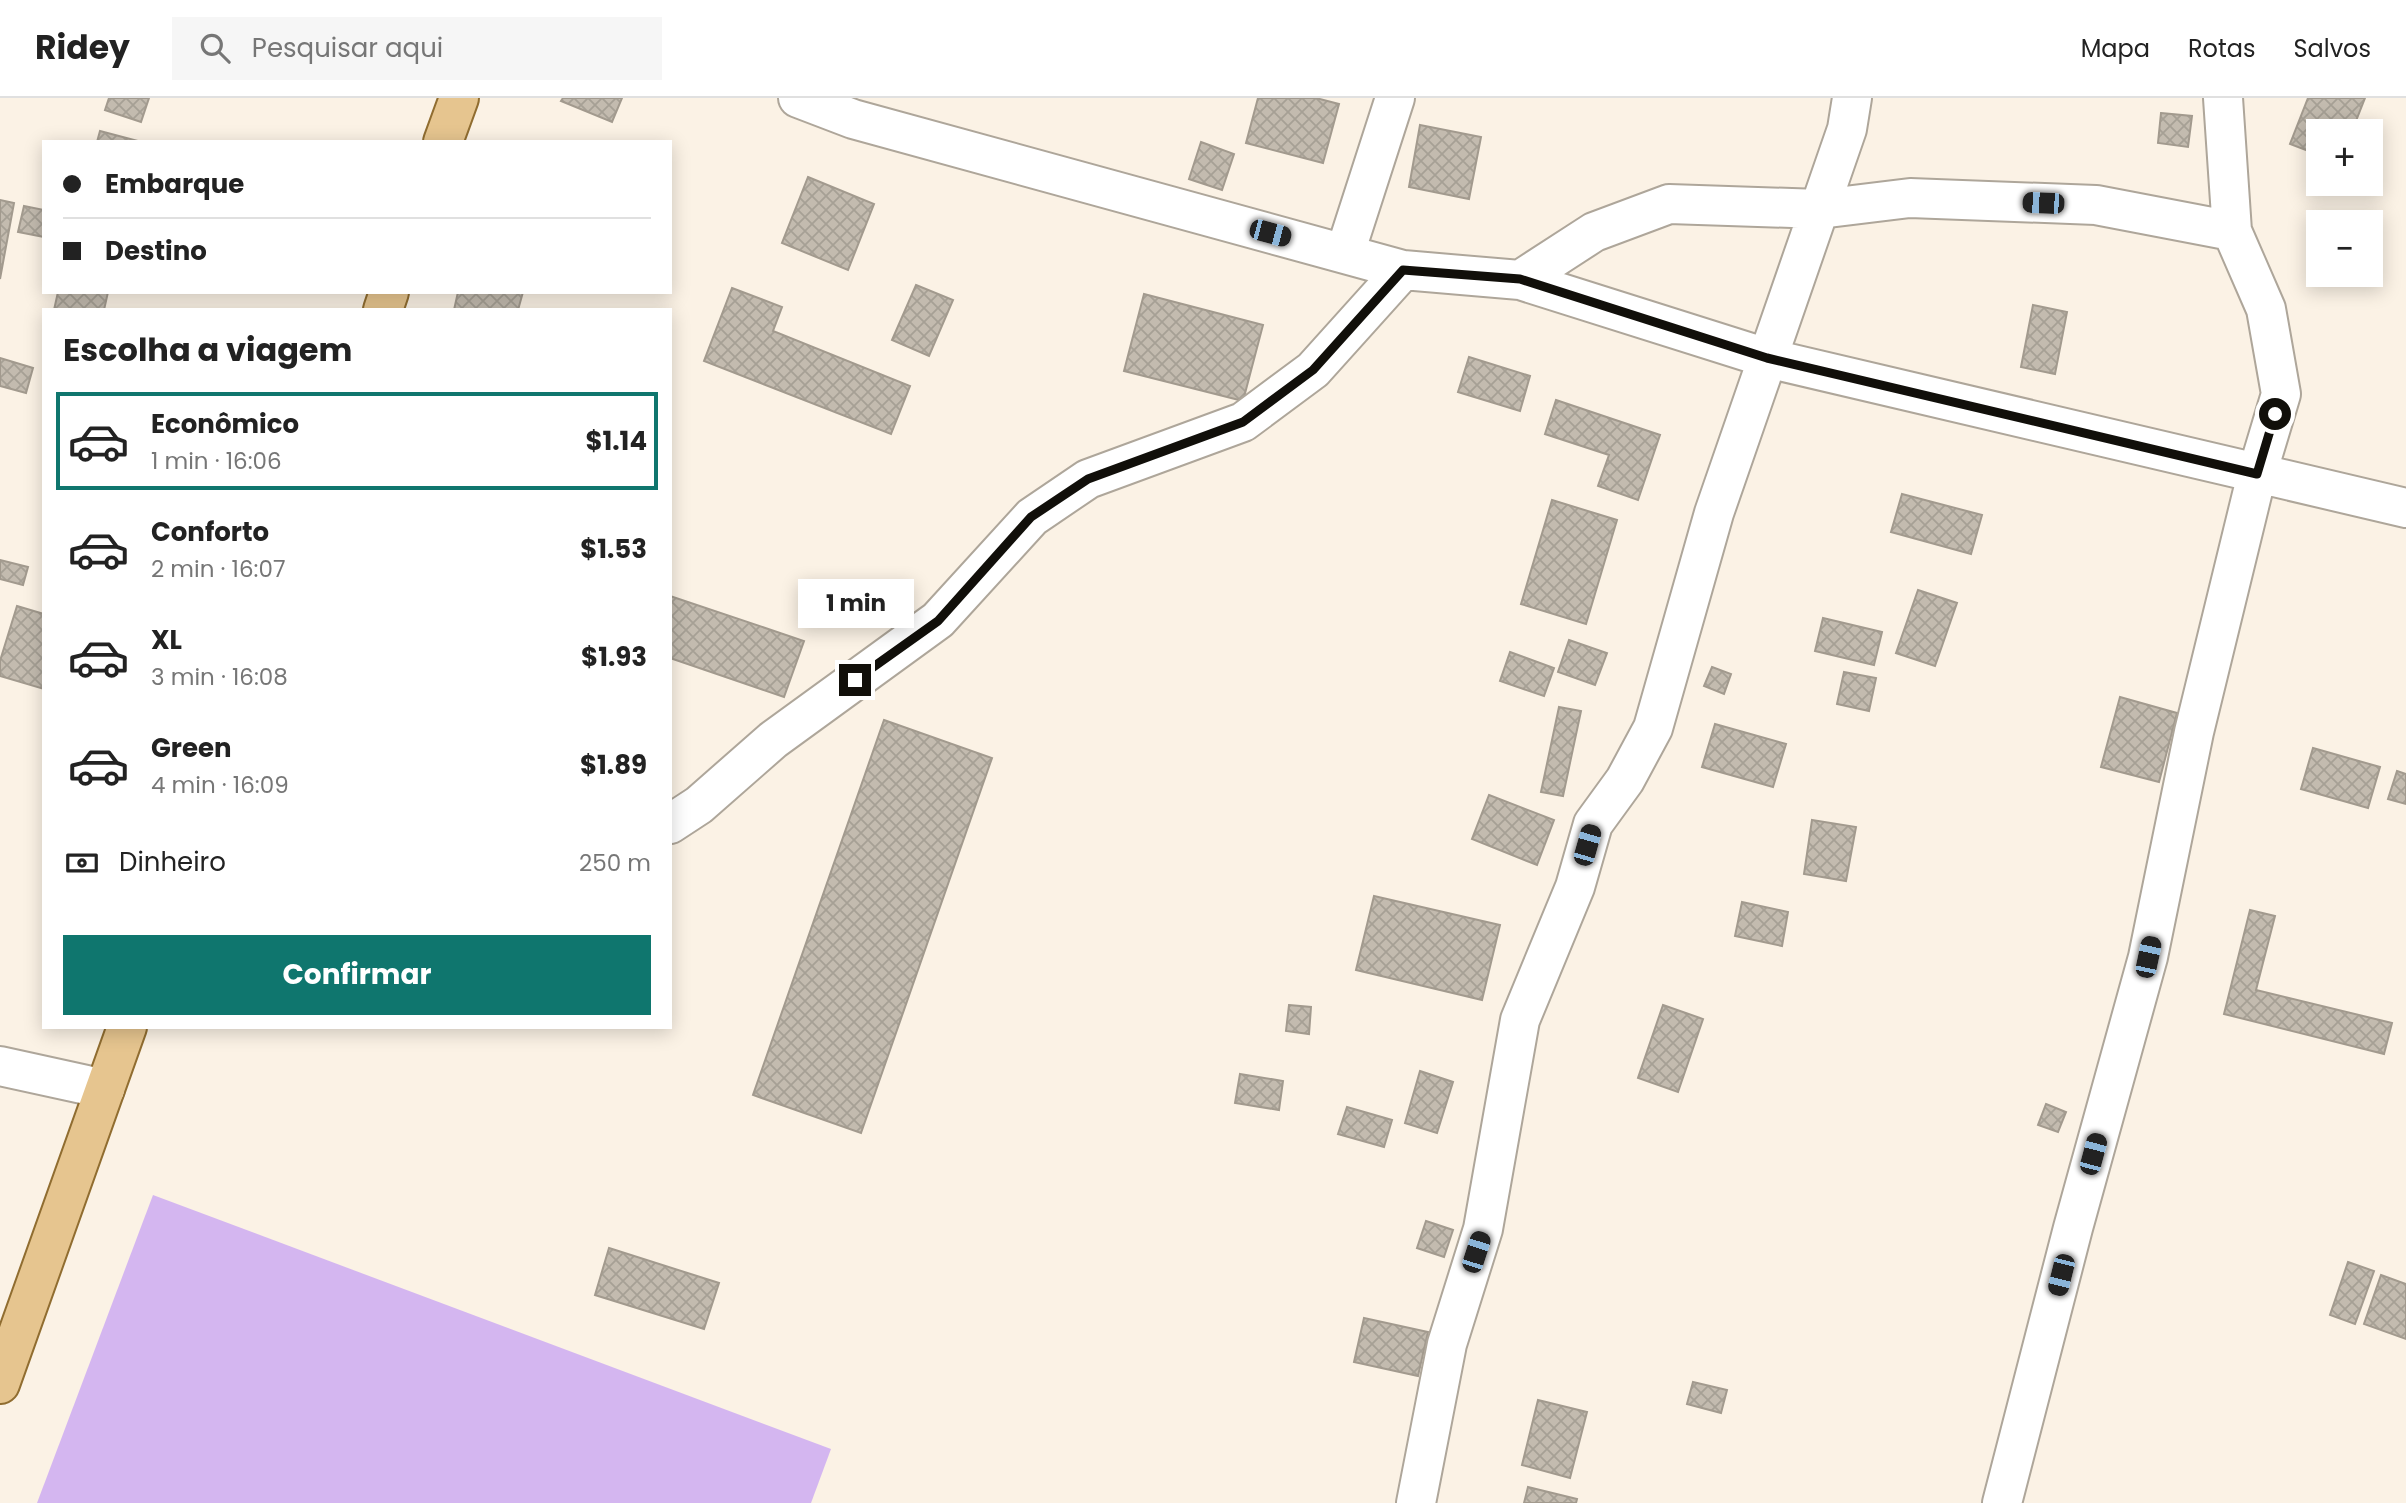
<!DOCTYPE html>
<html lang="pt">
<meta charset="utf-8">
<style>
:root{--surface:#fff;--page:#f6f6f6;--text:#222;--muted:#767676;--line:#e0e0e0;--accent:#0f766e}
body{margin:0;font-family:Poppins,sans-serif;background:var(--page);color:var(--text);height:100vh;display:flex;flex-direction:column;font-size:26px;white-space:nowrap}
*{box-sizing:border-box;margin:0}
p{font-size:23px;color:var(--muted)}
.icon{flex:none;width:38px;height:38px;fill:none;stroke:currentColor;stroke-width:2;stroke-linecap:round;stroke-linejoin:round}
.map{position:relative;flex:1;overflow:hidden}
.drawer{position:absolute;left:42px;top:210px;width:630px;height:721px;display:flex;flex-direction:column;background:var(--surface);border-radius:0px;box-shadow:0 4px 18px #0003}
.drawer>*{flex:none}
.guide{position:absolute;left:42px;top:42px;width:630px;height:154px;border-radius:0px;box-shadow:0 4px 18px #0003;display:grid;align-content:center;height:154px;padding:0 21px;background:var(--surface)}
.tools{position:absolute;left:2306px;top:21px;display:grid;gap:14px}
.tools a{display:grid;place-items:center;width:77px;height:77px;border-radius:0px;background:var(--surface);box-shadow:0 4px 18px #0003;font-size:35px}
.end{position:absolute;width:32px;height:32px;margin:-16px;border:9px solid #110f0a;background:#fff;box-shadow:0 0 0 4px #fff}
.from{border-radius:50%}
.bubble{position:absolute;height:49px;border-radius:0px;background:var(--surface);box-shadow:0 4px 18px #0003;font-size:23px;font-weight:700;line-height:49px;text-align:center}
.car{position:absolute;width:21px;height:42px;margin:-21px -10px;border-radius:9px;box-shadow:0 0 5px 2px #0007;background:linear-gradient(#222 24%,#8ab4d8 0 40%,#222 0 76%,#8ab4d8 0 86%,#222 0)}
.guide b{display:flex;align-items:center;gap:24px;height:66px;font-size:26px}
.guide b+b{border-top:2px solid var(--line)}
.guide i{width:18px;height:18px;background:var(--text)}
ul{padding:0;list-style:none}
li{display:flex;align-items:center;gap:21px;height:98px;margin:0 14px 10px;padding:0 7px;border:4px solid transparent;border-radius:0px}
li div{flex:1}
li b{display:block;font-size:26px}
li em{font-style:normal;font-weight:700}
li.current{border-color:var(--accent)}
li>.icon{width:63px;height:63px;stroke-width:1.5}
h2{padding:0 21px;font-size:32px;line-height:84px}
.pay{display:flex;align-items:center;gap:18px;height:77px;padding:0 21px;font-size:26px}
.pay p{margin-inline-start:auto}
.action{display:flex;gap:14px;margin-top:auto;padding:14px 21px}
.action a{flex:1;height:80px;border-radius:0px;background:var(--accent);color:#fff;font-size:28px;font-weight:700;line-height:80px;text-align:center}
header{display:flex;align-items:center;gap:42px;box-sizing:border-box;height:98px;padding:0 35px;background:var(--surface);border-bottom:2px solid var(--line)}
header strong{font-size:33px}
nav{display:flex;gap:38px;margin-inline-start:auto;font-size:24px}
.search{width:490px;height:63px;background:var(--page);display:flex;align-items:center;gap:18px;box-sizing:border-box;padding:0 24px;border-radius:0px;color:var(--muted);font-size:26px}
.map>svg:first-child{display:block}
.green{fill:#d4b6f0}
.building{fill:url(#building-cross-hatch);stroke:#a29a8e;stroke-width:2}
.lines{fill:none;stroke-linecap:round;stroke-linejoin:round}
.street-casing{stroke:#aea69a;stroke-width:42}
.primary-casing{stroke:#906d30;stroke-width:42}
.street{stroke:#fff;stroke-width:38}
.primary{stroke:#e6c58f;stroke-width:38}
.route{stroke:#110f0a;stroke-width:9}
</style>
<header>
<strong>Ridey</strong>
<div class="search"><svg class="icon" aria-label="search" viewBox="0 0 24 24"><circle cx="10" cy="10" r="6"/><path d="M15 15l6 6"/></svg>Pesquisar aqui</div>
<nav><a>Mapa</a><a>Rotas</a><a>Salvos</a></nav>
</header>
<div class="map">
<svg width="2406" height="1405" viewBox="0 0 2406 1405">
<defs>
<pattern id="building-cross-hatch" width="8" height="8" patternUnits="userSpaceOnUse" patternTransform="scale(1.75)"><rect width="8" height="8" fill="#c3bbaf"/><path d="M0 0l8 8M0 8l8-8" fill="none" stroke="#a6a095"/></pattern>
</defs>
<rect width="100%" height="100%" fill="#fbf2e5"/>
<path class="green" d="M153,1097L831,1351L811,1405H37Z"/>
<path class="building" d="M109,0H149L141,24L105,12Z
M563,0H622L612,24L561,3Z
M1258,0H1316L1339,6L1323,65L1246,45Z
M2308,0H2365L2352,33H2319V57L2290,46Z
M2161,15L2192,18L2188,49L2158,45Z
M1420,27L1481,39L1469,101L1409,89Z
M100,33L138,43V44H97Z
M1201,44L1234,56L1222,92L1189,81Z
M808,79L874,106L848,172L782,145Z
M0,102L14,105L0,181Z
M24,108L44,112V139L18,134Z
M916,187L953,202L929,258L892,242Z
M732,190L782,209L773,233L910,288L891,336L704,263Z
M58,194H108L104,212H54Z
M458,194H523L518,212H454Z
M1144,196L1263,227L1243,303L1124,273Z
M2033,207L2067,214L2055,276L2021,269Z
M1469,259L1530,278L1520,313L1458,294Z
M0,260L33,270L26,295L0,288Z
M1556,302L1660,337L1638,402L1598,388L1609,357L1545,336Z
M1902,396L1982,417L1971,456L1891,434Z
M1552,402L1617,422L1586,526L1521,506Z
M0,462L28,469L23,487L0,481Z
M1918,492L1957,505L1935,568L1896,555Z
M670,498L804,543L784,599L670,560Z
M17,508L44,516V591L0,578V563Z
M1823,520L1882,534L1874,567L1815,553Z
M1569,542L1607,555L1595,587L1558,574Z
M1510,554L1554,570L1544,598L1500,583Z
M1712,569L1731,576L1724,596L1704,588Z
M1844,574L1876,580L1869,613L1837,606Z
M2120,599L2177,615L2159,684L2101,669Z
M1559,609L1581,613L1563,698L1541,694Z
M884,622L992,660L861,1035L753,997Z
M1715,626L1786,646L1773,689L1702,669Z
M2313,650L2380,669L2368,710L2301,691Z
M2397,673L2406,676V706L2388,701Z
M1489,697L1554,722L1537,767L1472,741Z
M1812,722L1856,729L1846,783L1804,776Z
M1374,798L1500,827L1482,902L1356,872Z
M1742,804L1788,814L1782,848L1735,838Z
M2250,812L2275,818L2256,892L2392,925L2384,956L2224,916Z
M1289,907L1311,909L1309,936L1286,933Z
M1663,907L1703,921L1678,994L1638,980Z
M1420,973L1453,984L1437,1035L1405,1025Z
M1240,976L1283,983L1279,1012L1235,1005Z
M2046,1006L2066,1014L2058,1034L2038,1027Z
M1347,1009L1392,1022L1384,1049L1338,1036Z
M1426,1123L1453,1132L1444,1159L1417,1150Z
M609,1150L719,1185L704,1231L595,1197Z
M2348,1164L2374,1173L2355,1226L2330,1217Z
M2381,1177L2406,1186V1241L2364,1226Z
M1364,1220L1428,1234L1418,1278L1354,1264Z
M1693,1284L1727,1292L1721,1315L1687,1306Z
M1538,1302L1587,1314L1570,1380L1522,1367Z
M1528,1389L1577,1401L1576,1405H1524Z"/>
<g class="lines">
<g class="street-casing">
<path id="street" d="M798,0L853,21L1403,172L1520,182L1767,260L2406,410
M1345,155L1395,0
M1520,182L1594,134L1669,106L1820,111L1910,100L2096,107L2232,133
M670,726L699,707L773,642L938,522L1032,419L1088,381L1243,324L1313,272L1403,172
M0,968L105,991
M1416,1405L1447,1246L1483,1131L1520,922L1575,789L1593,726L1625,682L1653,630L1714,415L1847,31L1852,0
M2002,1405L2073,1130L2148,859L2194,634L2257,376L2281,296L2266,211L2232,133L2223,0"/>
</g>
<g class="primary-casing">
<path id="primary" d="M443,44L459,0
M383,212L389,194
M0,1286L127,929"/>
</g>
<use href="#street" class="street"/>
<use href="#primary" class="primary"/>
</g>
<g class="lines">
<path class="route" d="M855,582L938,523L1031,419L1088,381L1243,324L1313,272L1403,172L1520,181L1767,260L2257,376L2275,316"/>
</g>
</svg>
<div class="tools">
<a>+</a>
<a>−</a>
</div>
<i class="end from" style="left:2275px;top:316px"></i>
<i class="end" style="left:855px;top:582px"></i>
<div class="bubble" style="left:798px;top:481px;width:116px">1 min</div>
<i class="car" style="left:2043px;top:105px;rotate:272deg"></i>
<i class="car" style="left:1270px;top:135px;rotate:105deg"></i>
<i class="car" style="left:1587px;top:747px;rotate:16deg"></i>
<i class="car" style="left:2148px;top:859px;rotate:12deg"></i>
<i class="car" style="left:2093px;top:1056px;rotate:15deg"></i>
<i class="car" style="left:1476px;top:1154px;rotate:18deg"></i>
<i class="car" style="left:2061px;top:1177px;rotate:194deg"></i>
<div class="guide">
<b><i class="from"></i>Embarque</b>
<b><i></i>Destino</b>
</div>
<section class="drawer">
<h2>Escolha a viagem</h2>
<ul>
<li class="current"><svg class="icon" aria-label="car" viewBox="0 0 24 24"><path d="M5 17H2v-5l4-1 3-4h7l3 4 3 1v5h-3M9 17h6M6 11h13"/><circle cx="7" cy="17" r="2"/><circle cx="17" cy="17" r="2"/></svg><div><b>Econômico</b><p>1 min · 16:06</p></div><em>$1.14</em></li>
<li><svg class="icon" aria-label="car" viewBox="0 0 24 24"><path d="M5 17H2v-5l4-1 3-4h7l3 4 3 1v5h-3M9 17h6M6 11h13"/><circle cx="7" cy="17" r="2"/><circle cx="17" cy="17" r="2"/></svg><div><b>Conforto</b><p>2 min · 16:07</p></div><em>$1.53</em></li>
<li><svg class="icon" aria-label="car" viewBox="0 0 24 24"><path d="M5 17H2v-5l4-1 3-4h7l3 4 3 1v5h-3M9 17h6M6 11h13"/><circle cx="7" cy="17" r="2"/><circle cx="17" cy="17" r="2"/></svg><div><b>XL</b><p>3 min · 16:08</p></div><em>$1.93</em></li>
<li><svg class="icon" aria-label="car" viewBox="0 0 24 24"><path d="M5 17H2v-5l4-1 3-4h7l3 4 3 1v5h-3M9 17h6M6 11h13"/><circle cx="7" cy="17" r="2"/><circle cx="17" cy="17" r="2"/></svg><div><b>Green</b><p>4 min · 16:09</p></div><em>$1.89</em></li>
</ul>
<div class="pay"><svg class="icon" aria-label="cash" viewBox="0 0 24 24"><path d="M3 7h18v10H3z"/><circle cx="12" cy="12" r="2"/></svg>Dinheiro<p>250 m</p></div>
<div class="action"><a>Confirmar</a></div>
</section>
</div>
